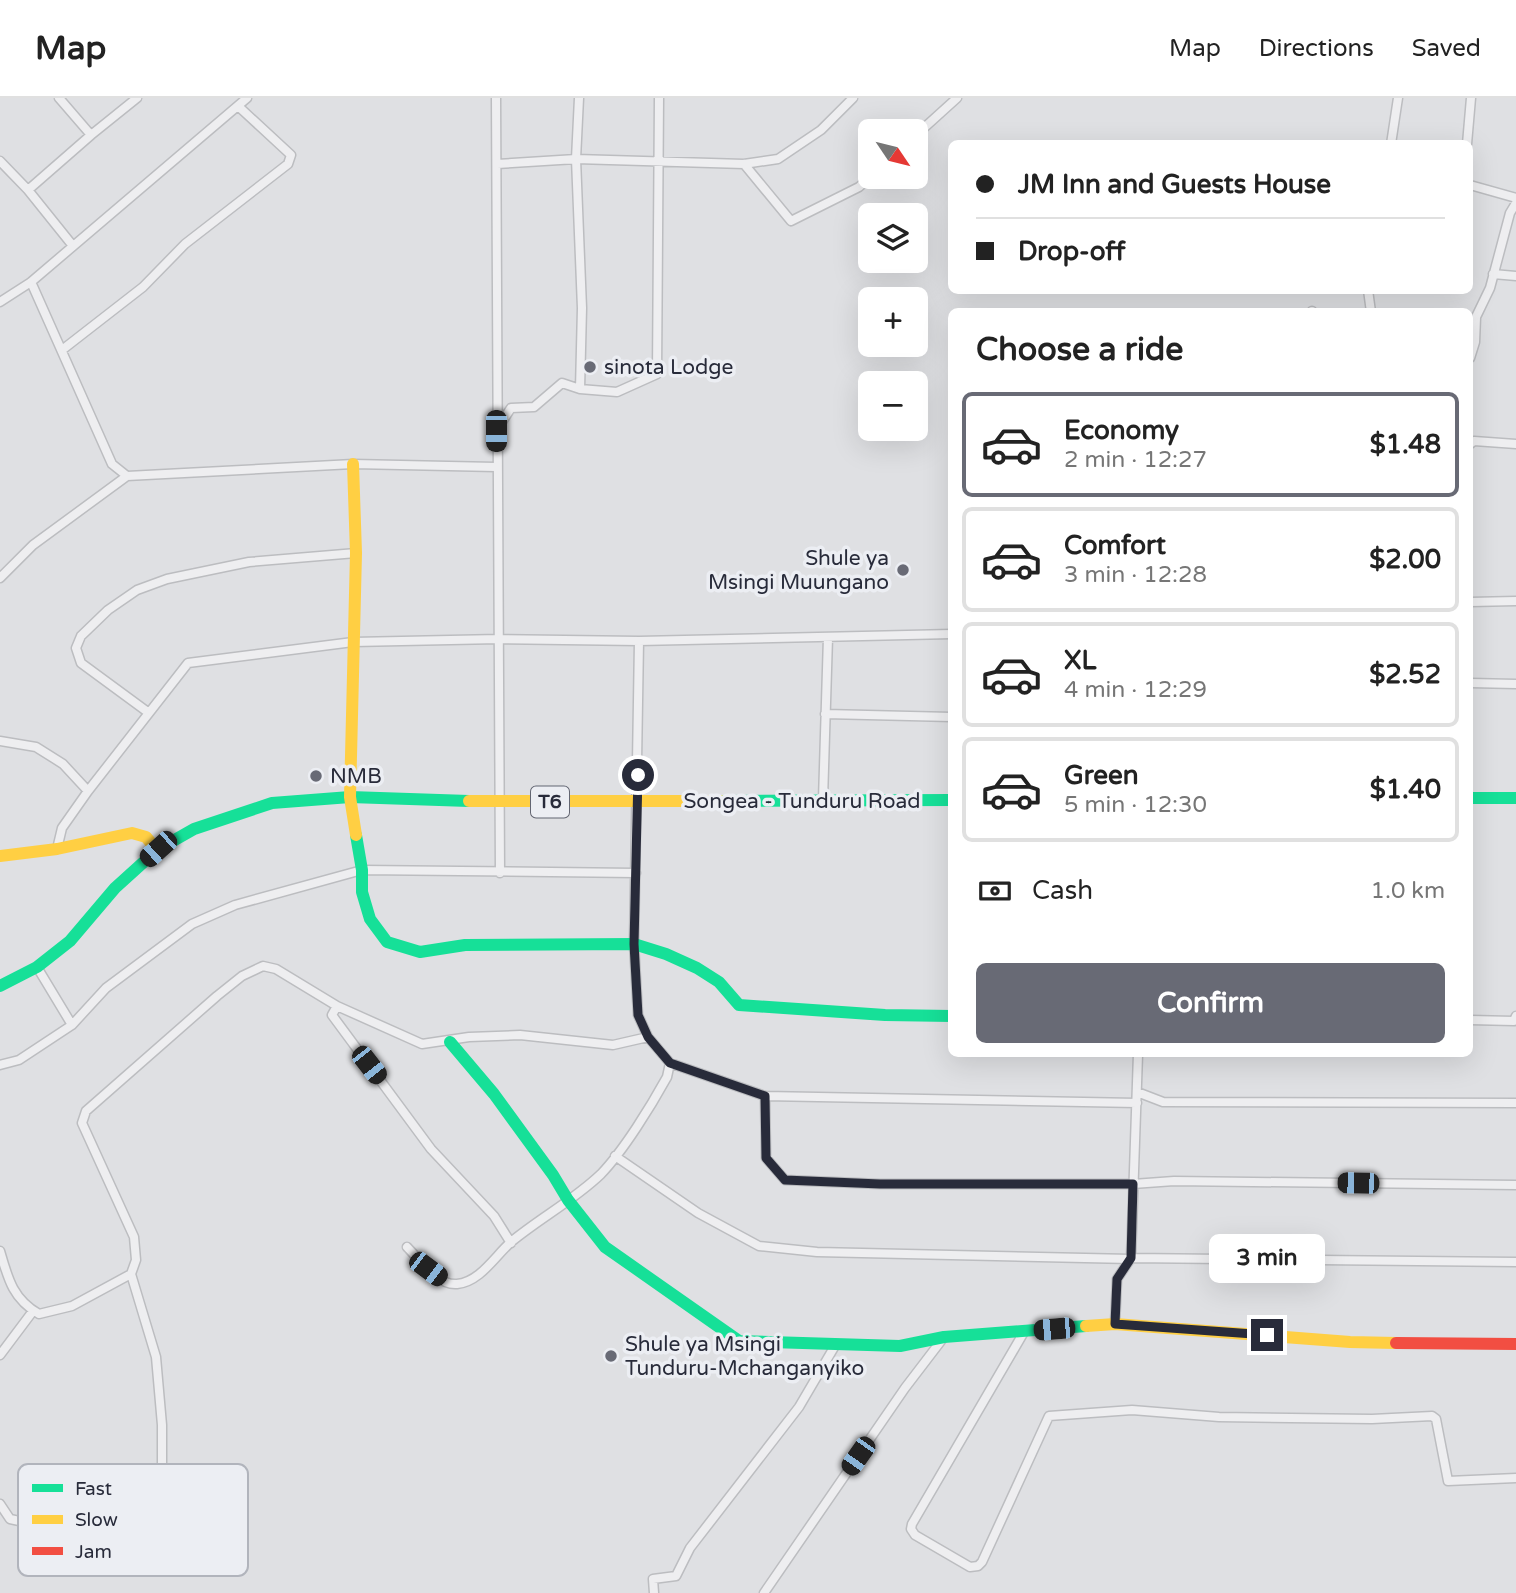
<!DOCTYPE html>
<meta charset="utf-8">
<style>
:root{--surface:#fff;--page:#f2f2f2;--text:#222;--muted:#767676;--line:#e0e0e0;--accent:#686a75}
body{margin:0;font-family:"Varela Round",sans-serif;background:var(--page);color:var(--text);height:100vh;display:flex;flex-direction:column;font-size:26px;white-space:nowrap}
*{box-sizing:border-box;margin:0}
p{font-size:23px;color:var(--muted)}
.icon{flex:none;width:38px;height:38px;fill:none;stroke:currentColor;stroke-width:2;stroke-linecap:round;stroke-linejoin:round}
.map{position:relative;flex:1;overflow:hidden}
.drawer{position:absolute;left:948px;top:210px;width:525px;height:749px;display:flex;flex-direction:column;background:var(--surface);border-radius:10px;box-shadow:0 7px 28px #0002}
.drawer>*{flex:none}
.banner{position:absolute;left:948px;top:42px;width:525px;height:154px;border-radius:10px;box-shadow:0 7px 28px #0002;display:grid;align-content:center;height:154px;padding:0 28px;background:var(--surface)}
.needle{width:46px;rotate:125deg}
.fabs{position:absolute;left:858px;top:21px;display:grid;gap:14px}
.fabs a{display:grid;place-items:center;width:70px;height:70px;border-radius:10px;background:var(--surface);box-shadow:0 7px 28px #0002;font-size:35px}
.end{position:absolute;width:32px;height:32px;margin:-16px;border:9px solid #282b3a;background:#fff;box-shadow:0 0 0 4px #fff}
.from{border-radius:50%}
.bubble{position:absolute;height:49px;border-radius:10px;background:var(--surface);box-shadow:0 7px 28px #0002;font-size:23px;font-weight:700;line-height:49px;text-align:center}
.car{position:absolute;width:21px;height:42px;margin:-21px -10px;border-radius:9px;box-shadow:0 0 5px 2px #0007;background:linear-gradient(#222 24%,#8ab4d8 0 40%,#222 0 76%,#8ab4d8 0 86%,#222 0)}
.banner b{display:flex;align-items:center;gap:24px;height:66px;font-size:26px}
.banner b+b{border-top:2px solid var(--line)}
.banner i{width:18px;height:18px;background:var(--text)}
ul{padding:0;list-style:none}
li{display:flex;align-items:center;gap:21px;height:105px;margin:0 14px 10px;padding:0 14px;border:4px solid var(--line);border-radius:10px}
li div{flex:1}
li b{display:block;font-size:26px}
li em{font-style:normal;font-weight:700}
li.current{border-color:var(--accent)}
li>.icon{width:63px;height:63px;stroke-width:1.5}
h2{padding:0 28px;font-size:32px;line-height:84px}
.pay{display:flex;align-items:center;gap:18px;height:77px;padding:0 28px;font-size:26px}
.pay p{margin-inline-start:auto}
.button{display:flex;gap:14px;margin-top:auto;padding:14px 28px}
.button a{flex:1;height:80px;border-radius:10px;background:var(--accent);color:#fff;font-size:28px;font-weight:700;line-height:80px;text-align:center}
header{display:flex;align-items:center;gap:42px;box-sizing:border-box;height:98px;padding:0 35px;background:var(--surface);border-bottom:2px solid var(--line)}
header strong{font-size:33px}
nav{display:flex;gap:38px;margin-inline-start:auto;font-size:24px}
.map>svg:first-child{display:block}
.lines{fill:none;stroke-linecap:round;stroke-linejoin:round}
.street-casing{stroke:#bcbdc0;stroke-width:11}
.street{stroke:#eeeef0;stroke-width:8}
.fast{stroke:#16e098;stroke-width:12}
.slow{stroke:#ffcf43;stroke-width:12}
.jam{stroke:#f24e42;stroke-width:12}
.route{stroke:#282b3a;stroke-width:9}
.poi-dot{fill:#686a75;stroke:#eceef3;stroke-width:2.5}
.labels{text-anchor:middle;dominant-baseline:central;stroke-width:7;stroke-linejoin:round;paint-order:stroke}
.shield{fill:#eceef3;stroke:#636672;stroke-width:2}
.shield-label{font-size:19px;font-weight:bold;fill:#282b3a}
.poi-label{font-size:21px;fill:#282b3a;stroke:#eceef3;text-anchor:start}
.street-label{font-size:21px;fill:#282b3a;stroke:#eceef3}
.key{fill:#eceef3;stroke:#b1b4bc;stroke-width:2}
.key-label{font-size:19px;fill:#282b3a}
</style>
<header>
<strong>Map</strong>
<nav><a>Map</a><a>Directions</a><a>Saved</a></nav>
</header>
<div class="map">
<svg width="1516" height="1495" viewBox="0 0 1516 1495">
<rect width="100%" height="100%" fill="#dfe0e3"/>
<g class="lines">
<g class="street-casing">
<path id="street" d="M59,0L91,37
M496,0L500,775
M579,0L576,61L582,210L580,291
M915,38L957,0
M1391,46L1398,0
M1467,46L1471,0
M0,63L28,92
M497,66L576,61L744,66L778,61L821,32L853,0
M744,66L791,123L859,89L870,79
M1470,87L1516,100
M73,148L28,92L91,37L137,0
M1493,176L1516,178
M31,184L112,366L127,378L353,366L496,369
M1368,192L1371,214
M0,204L31,184L247,0
M1312,214V213
M62,252L143,189L185,146L288,66L291,57L238,8
M1470,260L1475,244L1476,219L1490,190L1510,115L1516,105
M496,333L511,310L534,309L562,285L580,291L617,294L657,276L659,0
M1470,346L1474,343L1516,346
M0,480L33,447L127,378
M1470,504L1516,503
M1470,585L1516,586
M149,615L81,565L76,550L81,538L108,512L137,492L167,481L249,464L356,455
M825,616L952,619
M0,643L36,649L63,666L88,693
M823,702L828,539
M57,751L62,730L88,693L188,565L353,544L499,541L639,543L952,536
M37,869L72,927
M337,908L332,917L431,1051L494,1118L511,1145
M1470,922L1514,923L1516,918
M670,965L765,998L1137,1005
M0,967L19,962L72,927L106,890L192,826L235,807L362,772L636,775
M1137,994L1163,1004L1516,1005
M765,998L766,1060L785,1082L880,1086H1133L1174,1083L1516,1087
M615,1058L698,1115L759,1148L817,1154L1131,1161
M407,1149C419,1161 438,1188 457,1186C480,1184 495,1158 511,1144C540,1120 574,1102 601,1076C624,1052 651,1008 667,979L670,965L648,939L638,917L634,846L639,543
M0,1153C8,1181 13,1201 39,1216L72,1208L131,1176L136,1162L134,1139L82,1025L86,1013L217,898L242,878L263,868L276,871L337,908L422,946L469,939L520,937L613,947L648,939
M1131,1160L1516,1164
M1115,1226L1117,1181L1131,1160L1138,956
M1024,1234L912,1426L911,1431L915,1437L970,1469L978,1468L982,1464L1049,1318L1132,1312L1219,1319L1372,1321L1432,1318L1436,1321L1448,1383L1516,1380
M0,1257L33,1213
M0,1406L10,1421L47,1429L162,1432V1327L156,1259L131,1176
M654,1495L653,1481L676,1478L690,1450L799,1309L836,1246
M764,1495L905,1290L944,1239"/>
</g>
<use href="#street" class="street"/>
<path class="fast" d="M1470,700H1516
M721,703L952,702
M356,737L362,772V794L370,821L387,844L420,854L465,847L634,846L666,856L697,870L719,884L739,907L885,917L952,918
M0,888L37,869L70,843L115,790L157,752L194,731L272,705L350,699L469,703
M450,944L494,996L553,1077L568,1102L605,1149L739,1243L900,1248L944,1239L1086,1228"/>
<path class="slow" d="M353,366L356,455L350,699L356,737
M469,703H721
M0,758L57,751L132,735L146,739L157,752
M1086,1228L1115,1226L1350,1244L1396,1245"/>
<path class="jam" d="M1396,1245L1516,1246"/>
</g>
<g class="lines">
<path class="route" d="M638,677L634,846L638,917L648,939L670,965L765,998L766,1060L785,1082L880,1086H1133L1131,1160L1117,1181L1115,1226L1267,1237"/>
</g>
<g class="poi-dot">
<circle cx="590" cy="269" r="7"/>
<circle cx="903" cy="472" r="7"/>
<circle cx="316" cy="678" r="7"/>
<circle cx="611" cy="1258" r="7"/>
</g>
<g class="labels">
<rect class="shield" x="531" y="688.5" width="38" height="31" rx="5"/>
<g class="shield-label">
<text x="550" y="704">T6</text>
</g>
<g class="poi-label">
<text x="604" y="269">sinota Lodge</text>
<text x="889" y="460" text-anchor="end">Shule ya<tspan x="889" dy="24">Msingi Muungano</tspan></text>
<text x="330" y="678">NMB</text>
<text x="625" y="1246">Shule ya Msingi<tspan x="625" dy="24">Tunduru-Mchanganyiko</tspan></text>
</g>
<g class="street-label">
<text x="802" y="703">Songea - Tunduru Road</text>
</g>
</g>
<rect x="18" y="1366" width="230" height="112" rx="10" class="key"/>
<rect x="32" y="1386" width="31" height="8" fill="#16e098"/>
<rect x="32" y="1417" width="31" height="9" fill="#ffcf43"/>
<rect x="32" y="1449" width="31" height="8" fill="#f24e42"/>
<g class="key-label">
<text x="75" y="1397">Fast</text>
<text x="75" y="1428">Slow</text>
<text x="75" y="1460">Jam</text>
</g>
</svg>
<div class="fabs">
<a><svg class="needle" viewBox="-14 -14 28 28"><path d="M0-13l5 13h-10z" fill="#e53935"/><path d="M0 13l5-13h-10z" fill="#767676"/></svg></a>
<a><svg class="icon" aria-label="layers" viewBox="0 0 24 24"><path d="M12 4l9 5-9 5-9-5zM3 14l9 5 9-5"/></svg></a>
<a>+</a>
<a>−</a>
</div>
<i class="end from" style="left:638px;top:677px"></i>
<i class="end" style="left:1267px;top:1237px"></i>
<div class="bubble" style="left:1209px;top:1136px;width:116px">3 min</div>
<i class="car" style="left:496px;top:333px;rotate:180deg"></i>
<i class="car" style="left:158px;top:751px;rotate:228deg"></i>
<i class="car" style="left:369px;top:967px;rotate:142deg"></i>
<i class="car" style="left:1358px;top:1085px;rotate:271deg"></i>
<i class="car" style="left:428px;top:1171px;rotate:127deg"></i>
<i class="car" style="left:1054px;top:1231px;rotate:265deg"></i>
<i class="car" style="left:858px;top:1358px;rotate:215deg"></i>
<div class="banner">
<b><i class="from"></i>JM Inn and Guests House</b>
<b><i></i>Drop-off</b>
</div>
<section class="drawer">
<h2>Choose a ride</h2>
<ul>
<li class="current"><svg class="icon" aria-label="car" viewBox="0 0 24 24"><path d="M5 17H2v-5l4-1 3-4h7l3 4 3 1v5h-3M9 17h6M6 11h13"/><circle cx="7" cy="17" r="2"/><circle cx="17" cy="17" r="2"/></svg><div><b>Economy</b><p>2 min · 12:27</p></div><em>$1.48</em></li>
<li><svg class="icon" aria-label="car" viewBox="0 0 24 24"><path d="M5 17H2v-5l4-1 3-4h7l3 4 3 1v5h-3M9 17h6M6 11h13"/><circle cx="7" cy="17" r="2"/><circle cx="17" cy="17" r="2"/></svg><div><b>Comfort</b><p>3 min · 12:28</p></div><em>$2.00</em></li>
<li><svg class="icon" aria-label="car" viewBox="0 0 24 24"><path d="M5 17H2v-5l4-1 3-4h7l3 4 3 1v5h-3M9 17h6M6 11h13"/><circle cx="7" cy="17" r="2"/><circle cx="17" cy="17" r="2"/></svg><div><b>XL</b><p>4 min · 12:29</p></div><em>$2.52</em></li>
<li><svg class="icon" aria-label="car" viewBox="0 0 24 24"><path d="M5 17H2v-5l4-1 3-4h7l3 4 3 1v5h-3M9 17h6M6 11h13"/><circle cx="7" cy="17" r="2"/><circle cx="17" cy="17" r="2"/></svg><div><b>Green</b><p>5 min · 12:30</p></div><em>$1.40</em></li>
</ul>
<div class="pay"><svg class="icon" aria-label="cash" viewBox="0 0 24 24"><path d="M3 7h18v10H3z"/><circle cx="12" cy="12" r="2"/></svg>Cash<p>1.0 km</p></div>
<div class="button"><a>Confirm</a></div>
</section>
</div>
